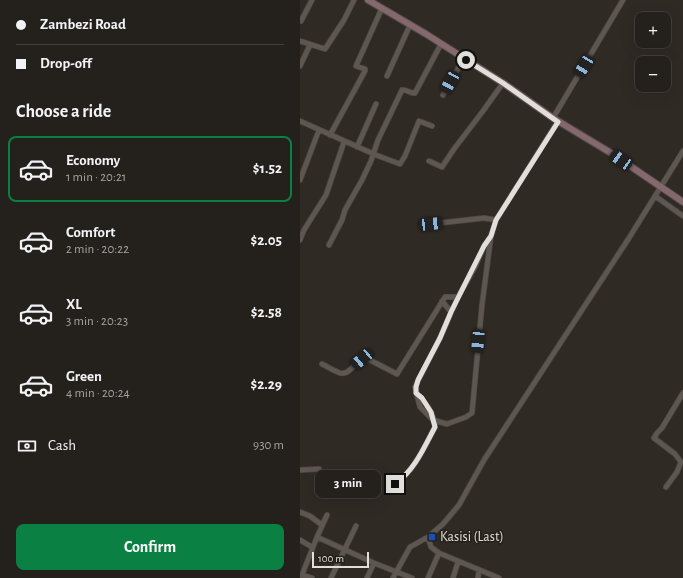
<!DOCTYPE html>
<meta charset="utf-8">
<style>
:root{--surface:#24201c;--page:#302d29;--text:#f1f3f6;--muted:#a3a3a3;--line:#413e3b;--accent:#0b8043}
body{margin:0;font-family:"Alegreya Sans",sans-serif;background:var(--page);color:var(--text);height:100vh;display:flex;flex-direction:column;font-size:15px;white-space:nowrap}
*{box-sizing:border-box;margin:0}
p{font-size:13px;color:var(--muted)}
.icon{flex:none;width:22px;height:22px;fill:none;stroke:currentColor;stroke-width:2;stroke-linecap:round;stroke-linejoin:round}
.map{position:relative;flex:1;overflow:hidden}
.panel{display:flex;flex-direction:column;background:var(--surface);width:300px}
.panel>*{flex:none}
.guide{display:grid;align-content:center;height:88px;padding:0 16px;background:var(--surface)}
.controls{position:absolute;left:335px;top:12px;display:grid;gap:8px}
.controls a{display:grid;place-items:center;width:36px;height:36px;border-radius:8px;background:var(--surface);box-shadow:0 4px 16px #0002,0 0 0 1px var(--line);font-size:20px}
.scale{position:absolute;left:12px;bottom:10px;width:57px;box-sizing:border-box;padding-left:4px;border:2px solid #e2deda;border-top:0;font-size:11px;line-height:14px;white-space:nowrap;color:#e2deda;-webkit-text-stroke:3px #26201b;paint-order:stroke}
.end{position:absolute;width:18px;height:18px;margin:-9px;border:5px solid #e2deda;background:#111;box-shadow:0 0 0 2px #111}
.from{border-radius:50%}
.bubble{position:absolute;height:28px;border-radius:8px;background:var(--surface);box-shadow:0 4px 16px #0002,0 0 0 1px var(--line);font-size:13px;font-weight:700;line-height:28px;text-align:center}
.car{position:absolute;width:12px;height:24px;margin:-12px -6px;border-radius:5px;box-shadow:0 0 3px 1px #0007;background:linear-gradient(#222 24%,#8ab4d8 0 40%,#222 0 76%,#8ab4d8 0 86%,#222 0)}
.guide b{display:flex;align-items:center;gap:14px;height:38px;font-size:15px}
.guide b+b{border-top:1px solid var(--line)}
.guide i{width:10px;height:10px;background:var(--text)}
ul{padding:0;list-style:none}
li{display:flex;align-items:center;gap:12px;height:66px;margin:0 8px 6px;padding:0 8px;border:2px solid transparent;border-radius:8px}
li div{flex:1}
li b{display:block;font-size:15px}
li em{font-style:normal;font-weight:700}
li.active{border-color:var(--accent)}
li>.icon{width:36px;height:36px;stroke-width:1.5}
h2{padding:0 16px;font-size:18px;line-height:48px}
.pay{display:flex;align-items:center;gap:10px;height:44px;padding:0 16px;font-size:15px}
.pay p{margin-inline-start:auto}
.primary-button{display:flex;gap:8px;margin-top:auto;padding:8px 16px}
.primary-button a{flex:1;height:46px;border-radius:8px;background:var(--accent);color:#fff;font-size:16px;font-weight:700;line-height:46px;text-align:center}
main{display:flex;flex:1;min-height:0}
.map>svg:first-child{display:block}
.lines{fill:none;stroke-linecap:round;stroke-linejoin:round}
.minor-casing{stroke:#4d4843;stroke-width:6}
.secondary-casing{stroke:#4d4843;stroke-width:8}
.minor{stroke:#5e5751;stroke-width:4.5}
.secondary{stroke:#84686e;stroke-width:6}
.route{stroke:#e2deda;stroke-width:5}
.transit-dot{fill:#1a4fb4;stroke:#26201b;stroke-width:1.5}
.labels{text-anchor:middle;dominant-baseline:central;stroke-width:3;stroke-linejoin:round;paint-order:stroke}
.poi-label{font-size:14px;fill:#e2deda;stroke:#26201b;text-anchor:start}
</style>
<main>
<section class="panel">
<div class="guide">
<b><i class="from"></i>Zambezi Road</b>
<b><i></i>Drop-off</b>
</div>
<h2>Choose a ride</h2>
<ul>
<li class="active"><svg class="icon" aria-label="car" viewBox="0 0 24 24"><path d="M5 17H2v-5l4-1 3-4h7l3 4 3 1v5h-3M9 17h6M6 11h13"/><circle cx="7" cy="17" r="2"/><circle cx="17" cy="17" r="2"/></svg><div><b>Economy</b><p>1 min · 20:21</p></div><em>$1.52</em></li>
<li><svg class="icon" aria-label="car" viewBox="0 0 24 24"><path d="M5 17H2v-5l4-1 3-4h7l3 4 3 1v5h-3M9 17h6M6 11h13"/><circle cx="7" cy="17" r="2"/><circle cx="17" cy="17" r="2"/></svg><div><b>Comfort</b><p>2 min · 20:22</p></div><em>$2.05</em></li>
<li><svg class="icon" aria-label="car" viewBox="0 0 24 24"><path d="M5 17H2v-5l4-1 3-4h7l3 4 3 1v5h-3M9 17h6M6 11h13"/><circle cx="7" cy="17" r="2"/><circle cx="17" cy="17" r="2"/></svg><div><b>XL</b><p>3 min · 20:23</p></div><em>$2.58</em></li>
<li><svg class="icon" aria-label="car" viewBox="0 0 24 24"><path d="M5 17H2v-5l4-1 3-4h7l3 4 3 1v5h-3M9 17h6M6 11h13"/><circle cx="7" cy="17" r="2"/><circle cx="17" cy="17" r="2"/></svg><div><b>Green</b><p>4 min · 20:24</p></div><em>$2.29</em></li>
</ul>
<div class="pay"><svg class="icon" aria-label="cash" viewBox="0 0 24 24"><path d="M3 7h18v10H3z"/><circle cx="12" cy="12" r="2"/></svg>Cash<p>930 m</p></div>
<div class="primary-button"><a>Confirm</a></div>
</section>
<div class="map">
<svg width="383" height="578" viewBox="0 0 383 578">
<rect width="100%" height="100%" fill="#302a25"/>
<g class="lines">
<g class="minor-casing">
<path id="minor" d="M1,21L12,0
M0,41L25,49L44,20L54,0
M0,66L10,45
M87,76L110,25
M143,95L164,58
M253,118L323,0
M0,121L76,155L100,164L105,156L119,121L132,126
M30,135L65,71V69L56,66L82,8
M57,147L76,104
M129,161L142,167L154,149L183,111L203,83
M0,180L19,130
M355,196L383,216
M131,224L184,218L196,220
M191,236L184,246L175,267L158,297L140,338L115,387L120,407L133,420L147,424L166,417L172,413L182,305L191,236L196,220L258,121
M0,240L4,230L26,195L44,142
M29,245L42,220L45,210L62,180L71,161L78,140L102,90C106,89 111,94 115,93L141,44
M142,301L151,312
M22,364C28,367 34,371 40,373C50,376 56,359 66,358L97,374L145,297H158
M0,470L19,469
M95,484C114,471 124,448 135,427C135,415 125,401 116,393
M366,487L377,472L381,462L375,454L354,438L357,433L362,428L383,393
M0,512L10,516L22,525
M17,537L27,515
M0,540L12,547
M2,575L12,578
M0,576L2,575L17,537L74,563L112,578
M31,578L56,526
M67,578L74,563
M93,578L110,547L128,537
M128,578L139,553
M153,578L158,562
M178,578L179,570
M199,578L139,553L131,547L128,537L143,524L159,505L184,460L329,238L383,151"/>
</g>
<g class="secondary-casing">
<path id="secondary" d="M68,0L126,34L203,83L253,118L311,153L383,202"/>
</g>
<use href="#minor" class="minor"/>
<use href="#secondary" class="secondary"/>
</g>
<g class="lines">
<path class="route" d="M95,484C114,471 124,448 135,427L131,412L122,398L116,393V387L118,380L140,338L151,312L184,246L191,236L196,220L258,122L203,83L166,60"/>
</g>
<rect class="transit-dot" x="128" y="533" width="8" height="8" rx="2"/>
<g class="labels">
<g class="poi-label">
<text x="140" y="537">Kasisi (Last)</text>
</g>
</g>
</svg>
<div class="controls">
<a>+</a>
<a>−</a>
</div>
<div class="scale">100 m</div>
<i class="end from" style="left:166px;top:60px"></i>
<i class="end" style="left:95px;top:484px"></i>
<div class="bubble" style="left:15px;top:470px;width:66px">3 min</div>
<i class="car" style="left:284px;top:66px;rotate:211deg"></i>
<i class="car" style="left:150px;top:82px;rotate:209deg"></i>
<i class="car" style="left:321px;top:160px;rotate:304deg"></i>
<i class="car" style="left:131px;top:224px;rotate:84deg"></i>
<i class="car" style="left:178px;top:341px;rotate:185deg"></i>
<i class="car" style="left:62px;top:359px;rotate:230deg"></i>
</div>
</main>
